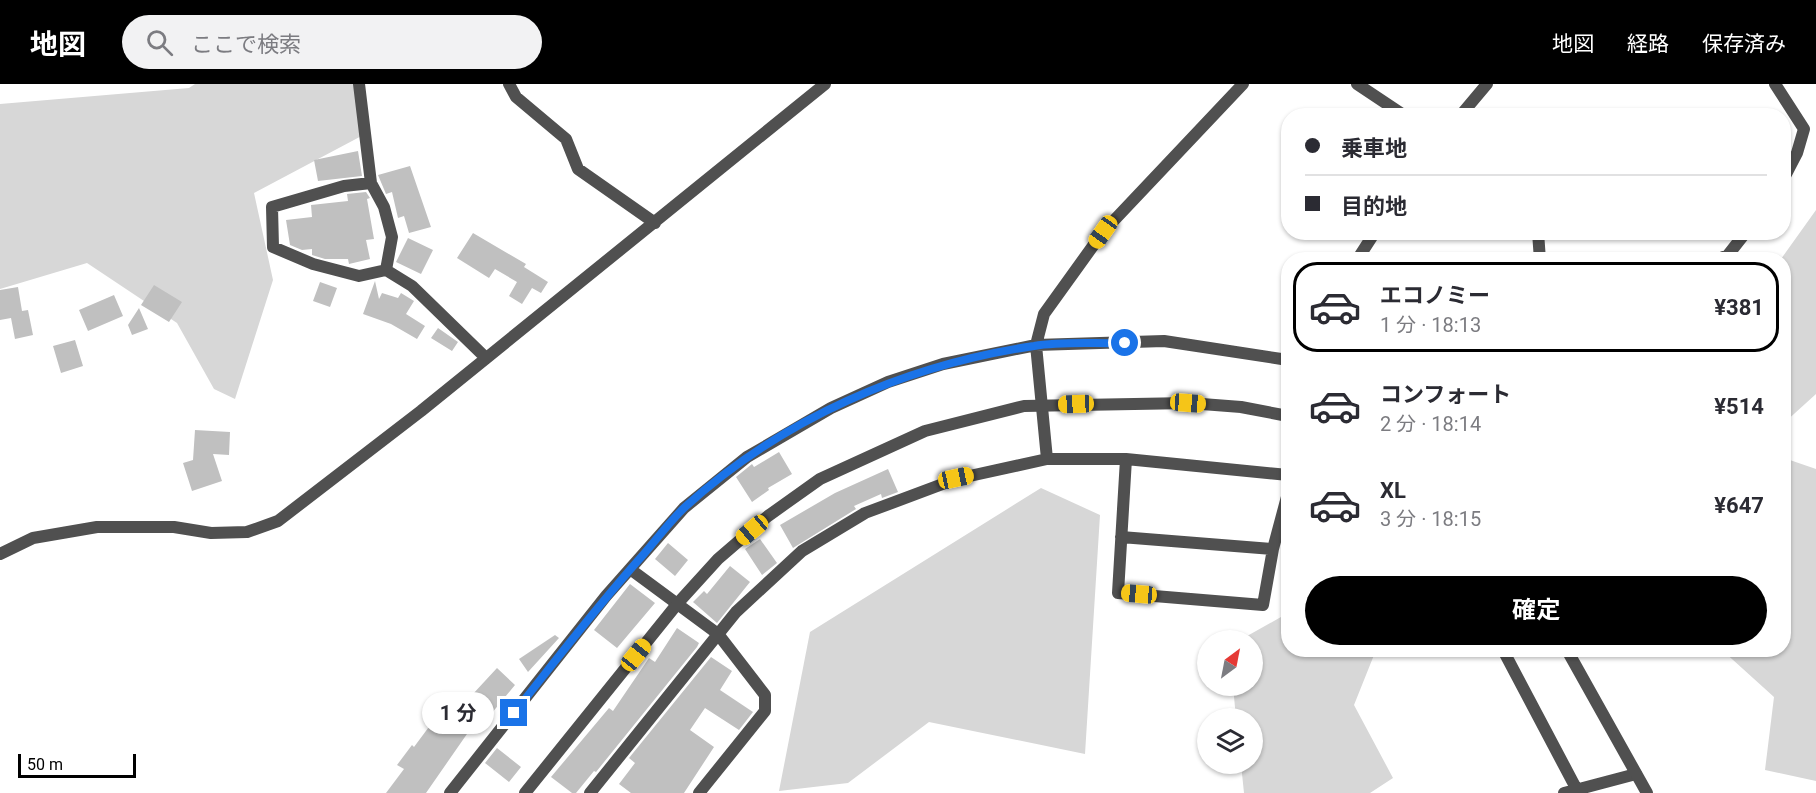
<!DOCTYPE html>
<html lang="ja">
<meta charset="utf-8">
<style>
:root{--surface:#fff;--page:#f2f2f3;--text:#2b2b33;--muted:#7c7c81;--line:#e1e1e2;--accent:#000}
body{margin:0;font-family:Roboto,"Noto Sans JP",sans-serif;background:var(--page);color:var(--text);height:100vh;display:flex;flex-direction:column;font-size:22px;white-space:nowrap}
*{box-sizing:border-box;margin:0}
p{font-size:20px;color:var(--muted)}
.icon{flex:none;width:33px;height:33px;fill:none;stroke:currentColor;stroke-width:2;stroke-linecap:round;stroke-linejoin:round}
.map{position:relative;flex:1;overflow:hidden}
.panel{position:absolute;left:1281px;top:168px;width:510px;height:405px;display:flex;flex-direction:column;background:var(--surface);border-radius:24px;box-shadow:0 2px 4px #0004}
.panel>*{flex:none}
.banner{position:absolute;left:1281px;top:24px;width:510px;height:132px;border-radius:24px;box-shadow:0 2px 4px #0004;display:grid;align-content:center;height:132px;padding:0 24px;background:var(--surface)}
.needle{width:39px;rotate:32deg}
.controls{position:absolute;left:1197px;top:546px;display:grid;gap:12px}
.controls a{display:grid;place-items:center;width:66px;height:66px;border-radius:50%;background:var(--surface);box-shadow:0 2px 4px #0004;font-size:30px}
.scale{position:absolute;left:18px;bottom:15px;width:118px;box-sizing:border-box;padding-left:6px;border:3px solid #000;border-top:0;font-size:16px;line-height:21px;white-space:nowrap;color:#000;-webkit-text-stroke:4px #fff;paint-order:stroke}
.end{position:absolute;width:27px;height:27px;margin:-14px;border:8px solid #1a73e8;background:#fff;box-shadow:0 0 0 3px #fff}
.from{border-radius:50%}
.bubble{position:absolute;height:42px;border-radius:21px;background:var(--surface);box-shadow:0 2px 4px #0004;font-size:20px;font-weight:700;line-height:42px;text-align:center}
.car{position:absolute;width:18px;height:36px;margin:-18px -9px;border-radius:8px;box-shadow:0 0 4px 2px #0007;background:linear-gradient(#f5c518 24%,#345 0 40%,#f5c518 0 76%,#345 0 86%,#f5c518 0)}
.banner b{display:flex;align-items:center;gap:21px;height:57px;font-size:22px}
.banner b+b{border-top:2px solid var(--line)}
.banner i{width:15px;height:15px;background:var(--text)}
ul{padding:10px 0 0;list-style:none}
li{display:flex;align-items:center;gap:18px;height:90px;margin:0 12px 9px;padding:0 12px;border:3px solid transparent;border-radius:24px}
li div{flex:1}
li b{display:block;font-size:22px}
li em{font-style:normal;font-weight:700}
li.selected{border-color:var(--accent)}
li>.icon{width:54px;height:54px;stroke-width:1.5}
.button{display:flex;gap:12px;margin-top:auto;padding:12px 24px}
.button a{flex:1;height:69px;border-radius:36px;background:var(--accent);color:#fff;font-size:24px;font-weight:700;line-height:69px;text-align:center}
header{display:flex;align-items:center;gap:36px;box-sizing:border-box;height:84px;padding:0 30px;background:var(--accent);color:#fff}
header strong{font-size:28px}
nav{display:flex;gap:33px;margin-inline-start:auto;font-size:21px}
.search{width:420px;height:54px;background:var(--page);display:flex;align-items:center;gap:15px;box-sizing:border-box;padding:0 21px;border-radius:33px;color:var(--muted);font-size:22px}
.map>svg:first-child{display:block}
.green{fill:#d7d7d7}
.building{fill:#c0c0c0}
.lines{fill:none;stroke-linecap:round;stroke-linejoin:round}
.minor{stroke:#505050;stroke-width:12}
.tertiary{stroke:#505050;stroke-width:12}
.route{stroke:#1a73e8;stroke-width:8}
</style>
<header>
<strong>地図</strong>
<div class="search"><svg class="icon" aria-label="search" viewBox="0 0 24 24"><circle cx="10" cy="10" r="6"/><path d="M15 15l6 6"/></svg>ここで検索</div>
<nav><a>地図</a><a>経路</a><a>保存済み</a></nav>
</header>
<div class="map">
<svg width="1816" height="709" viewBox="0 0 1816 709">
<rect width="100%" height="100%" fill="#fff"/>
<path class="green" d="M195,0H358L369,48L254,109L273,196L235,315L214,305L177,239L87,179L0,205V20L189,4Z
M1816,126V310L1784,339V176L1781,175Z
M1784,374L1816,385V697L1765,686L1774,613L1722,566H1784Z
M1041,404L1100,431L1085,670L929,638L848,699L779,707L810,548Z
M1288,529V566H1376L1354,621L1393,694L1370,709H1244L1241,680H1252V634H1236L1233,602H1252V556H1240Z"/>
<path class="building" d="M358,67L362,92L318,97L314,76Z
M410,82L431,143L409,149L404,132L398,134L392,108L386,110L378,91Z
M366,108L370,114L367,115L374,155L366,156L370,175L349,180L348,175H325L312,171V165L302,166L290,161L286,136L312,133L311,121L348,117L347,110Z
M473,149L526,180L524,183L548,198L541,209L532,204L522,220L509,212L517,198L495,185L489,194L457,174Z
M408,154L433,166L421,190L396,178Z
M375,197L379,215L382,209L398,214L401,209L414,217L406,230L425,242L417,255L391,240L363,230Z
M320,198L337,204L330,223L313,217Z
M154,201L182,218L169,238L141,221Z
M18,203L22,227L28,226L33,251L15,255L11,234L0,236V206Z
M114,211L123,232L88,247L79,226Z
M139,224L148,245L132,251L128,241Z
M438,244L458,258L452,267L431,254Z
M75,256L83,282L61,289L53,262Z
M195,346L230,348L229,371L213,370L222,397L192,407L183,379L193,376Z
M779,368L792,390L768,404L769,406L752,418L736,393L752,380L754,383Z
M888,385L898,408L882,414L881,410L854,422L856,425L793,464L780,441L835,409Z
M760,455L777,479L762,491L745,465Z
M668,459L688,476L675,492L655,475Z
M730,482L750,498L717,539L693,518L704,507L707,510Z
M630,500L655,519L617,564L594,546Z
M677,544L699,559L697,563L596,688L594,687L576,709H572L551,693L609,624L613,627L649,574L655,578Z
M555,551L559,554L528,588L519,575Z
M711,573L732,587L720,606L753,628L739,646L705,624L690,646L714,663L684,709H631L619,700L635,679L629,674Z
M497,584L515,601L482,641L476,637L426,709H386L404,685L397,681L412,661L414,663L440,628L450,635L469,610L472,611Z
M497,664L521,683L509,698L485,679Z"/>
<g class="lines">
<path class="minor" d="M359,0L371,99L384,123L392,153L386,186
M509,0L516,13L566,55L578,85L655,139
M1357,0L1405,32
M1775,0L1804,45L1797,69L1784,94
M1460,32L1487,0
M371,99L344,102L272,123L273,163L313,180L359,192L386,186L412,202L486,274
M1538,148L1540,176
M1357,176L1375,148
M1716,176L1728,171L1746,148
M1047,375L1036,261L1044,230L1103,148L1243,0
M1126,375L1118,509L1263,521L1273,465L1288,409
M1121,453L1273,465
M0,470L33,454L97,443H174L211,449L247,448L278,437L421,327L825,0
M630,485L718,550L765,611V627L699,709
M1503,566L1577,706
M450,709L606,512L684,424L747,373L831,324L888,298L943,280L1036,261L1164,257L1288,276
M590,709L736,528L802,467L865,429L956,395L1047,375H1126L1288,391
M1564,709L1636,690"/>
<path class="tertiary" d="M1567,566L1647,709
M525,709L678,519L718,475L768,432L820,395L925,347L1024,322L1189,319L1241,323L1288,332"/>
</g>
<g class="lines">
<path class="route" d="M514,629C556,576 597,522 643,471C657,455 670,437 685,423C782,335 905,281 1034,262C1063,257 1095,260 1125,259"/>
</g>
</svg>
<div class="controls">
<a><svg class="needle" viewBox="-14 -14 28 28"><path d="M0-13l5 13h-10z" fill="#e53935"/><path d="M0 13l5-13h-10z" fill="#7c7c81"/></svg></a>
<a><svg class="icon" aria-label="layers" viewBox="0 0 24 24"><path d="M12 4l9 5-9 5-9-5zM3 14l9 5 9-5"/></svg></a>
</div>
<div class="scale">50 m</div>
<i class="end from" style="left:1125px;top:259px"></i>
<i class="end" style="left:514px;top:629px"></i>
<div class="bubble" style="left:422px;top:608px;width:72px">1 分</div>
<i class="car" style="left:1103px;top:148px;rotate:215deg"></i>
<i class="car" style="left:1188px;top:319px;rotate:94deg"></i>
<i class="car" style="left:1076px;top:320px;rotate:268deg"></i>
<i class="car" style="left:956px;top:394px;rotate:78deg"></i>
<i class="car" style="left:752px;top:446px;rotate:230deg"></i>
<i class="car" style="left:1139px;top:510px;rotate:275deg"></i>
<i class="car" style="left:636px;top:571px;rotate:39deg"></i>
<div class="banner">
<b><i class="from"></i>乗車地</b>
<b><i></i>目的地</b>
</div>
<section class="panel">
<ul>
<li class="selected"><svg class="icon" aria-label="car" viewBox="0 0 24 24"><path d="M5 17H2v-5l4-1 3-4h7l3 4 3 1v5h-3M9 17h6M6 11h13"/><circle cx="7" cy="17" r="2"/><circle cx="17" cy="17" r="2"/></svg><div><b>エコノミー</b><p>1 分 · 18:13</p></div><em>¥381</em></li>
<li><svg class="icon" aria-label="car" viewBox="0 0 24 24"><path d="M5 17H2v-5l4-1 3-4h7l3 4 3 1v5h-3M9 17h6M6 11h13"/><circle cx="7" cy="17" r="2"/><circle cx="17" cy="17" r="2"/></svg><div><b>コンフォート</b><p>2 分 · 18:14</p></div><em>¥514</em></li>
<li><svg class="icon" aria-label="car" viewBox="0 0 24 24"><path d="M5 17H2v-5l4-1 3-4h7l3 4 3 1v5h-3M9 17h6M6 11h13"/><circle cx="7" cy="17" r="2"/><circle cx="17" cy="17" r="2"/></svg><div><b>XL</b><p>3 分 · 18:15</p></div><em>¥647</em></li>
</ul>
<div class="button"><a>確定</a></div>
</section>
</div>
